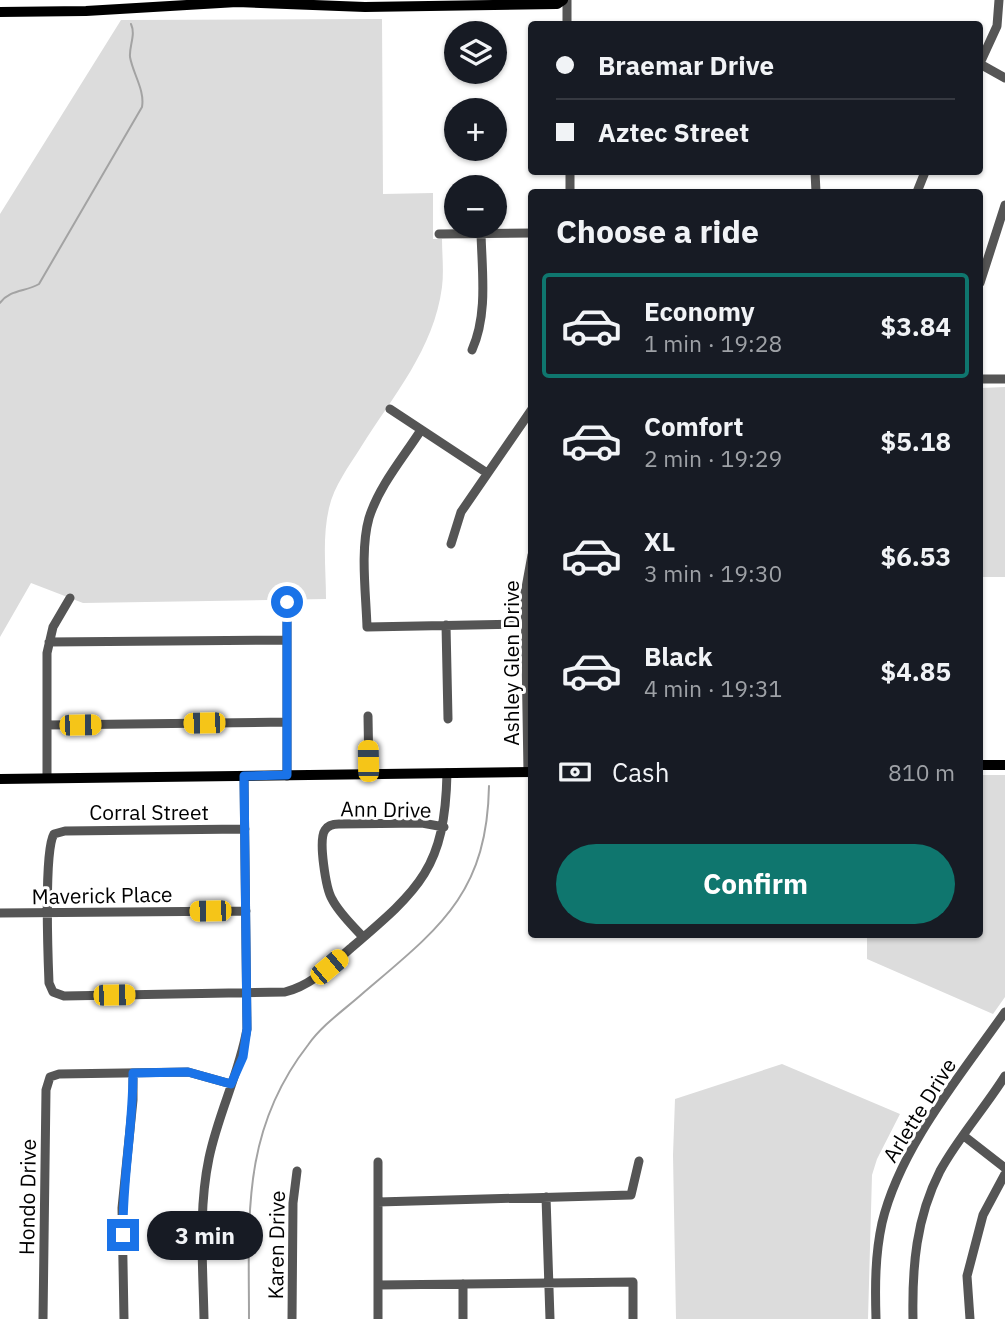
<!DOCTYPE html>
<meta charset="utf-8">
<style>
:root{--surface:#171b24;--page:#20242c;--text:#f1f3f6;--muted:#9ea1a6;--line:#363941;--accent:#0f766e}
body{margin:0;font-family:"IBM Plex Sans",sans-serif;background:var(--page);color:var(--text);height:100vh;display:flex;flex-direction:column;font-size:26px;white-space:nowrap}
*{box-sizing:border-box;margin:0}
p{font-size:23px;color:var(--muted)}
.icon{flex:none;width:38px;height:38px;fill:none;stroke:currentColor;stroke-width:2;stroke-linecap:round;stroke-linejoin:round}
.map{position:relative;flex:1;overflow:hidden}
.panel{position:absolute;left:528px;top:189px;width:455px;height:749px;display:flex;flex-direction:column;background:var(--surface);border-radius:7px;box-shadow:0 2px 5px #0004}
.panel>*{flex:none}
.banner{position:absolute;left:528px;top:21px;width:455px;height:154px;border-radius:7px;box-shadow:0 2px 5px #0004;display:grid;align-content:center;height:154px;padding:0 28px;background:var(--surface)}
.tools{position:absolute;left:444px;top:21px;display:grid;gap:14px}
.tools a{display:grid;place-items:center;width:63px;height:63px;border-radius:50%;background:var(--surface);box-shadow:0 2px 5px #0004;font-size:35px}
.end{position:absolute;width:32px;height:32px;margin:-16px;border:9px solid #1a73e8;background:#fff;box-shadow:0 0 0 4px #fff}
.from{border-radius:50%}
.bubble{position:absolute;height:49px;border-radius:24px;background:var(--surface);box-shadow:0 2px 5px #0004;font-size:23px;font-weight:700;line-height:49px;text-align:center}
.car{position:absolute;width:21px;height:42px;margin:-21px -10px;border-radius:9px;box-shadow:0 0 5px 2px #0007;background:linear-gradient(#f5c518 24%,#345 0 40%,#f5c518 0 76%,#345 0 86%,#f5c518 0)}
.banner b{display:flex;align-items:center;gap:24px;height:66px;font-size:26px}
.banner b+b{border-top:2px solid var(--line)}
.banner i{width:18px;height:18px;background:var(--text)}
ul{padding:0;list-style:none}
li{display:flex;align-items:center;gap:21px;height:105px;margin:0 14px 10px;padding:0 14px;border:4px solid transparent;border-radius:7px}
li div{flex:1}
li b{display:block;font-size:26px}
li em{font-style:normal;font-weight:700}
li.current{border-color:var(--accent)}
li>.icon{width:63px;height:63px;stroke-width:1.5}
h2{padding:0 28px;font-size:32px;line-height:84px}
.pay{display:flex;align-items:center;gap:18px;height:77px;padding:0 28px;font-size:26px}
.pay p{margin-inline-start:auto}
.button{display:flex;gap:14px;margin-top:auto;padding:14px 28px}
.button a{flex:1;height:80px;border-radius:42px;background:var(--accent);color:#fff;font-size:28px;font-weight:700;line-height:80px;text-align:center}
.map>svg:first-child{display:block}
.green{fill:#dcdcdc}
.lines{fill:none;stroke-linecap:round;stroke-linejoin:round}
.stream{stroke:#a3a3a3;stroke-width:2}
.minor{stroke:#555;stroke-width:9}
.major{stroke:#000;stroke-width:10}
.route{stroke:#1a73e8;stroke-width:9}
.labels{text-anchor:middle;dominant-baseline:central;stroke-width:6;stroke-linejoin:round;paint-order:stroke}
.street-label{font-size:21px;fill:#000;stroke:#fff}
</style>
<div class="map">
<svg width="1005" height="1319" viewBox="0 0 1005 1319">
<rect width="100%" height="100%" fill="#fff"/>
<path class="green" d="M382,19L383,194L433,193V239H442C442,254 444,271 442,287C434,349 393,396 361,447C349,466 334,486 329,508C322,538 326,570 326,599L83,603L31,583L0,637V214L121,20Z
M1005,387V577H980V388Z
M980,775H1005V997L993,1014L867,959V935L980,934Z
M782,1064L900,1114L877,1159L872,1175L868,1319H676L673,1155L675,1099Z"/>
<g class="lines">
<path class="stream" d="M0,303C10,289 26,292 39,284L142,107C145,90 133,74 130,57C129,46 136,35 131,24
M249,1319C249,1217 241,1131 308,1045C322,1025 344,1010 362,994C438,929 487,895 489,786"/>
<path class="minor" d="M567,0V24
M980,63L997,26L999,0
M980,64L1005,78
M570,172V192
M815,172L816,192
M917,192L925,172
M439,234L532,233
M980,283L1005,205
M472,350C488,314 482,272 481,233
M980,379H1005
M390,409L487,473
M421,430C403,458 379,486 369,518C360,550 366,594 367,627L526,624
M451,544L461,512L532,409
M446,625L448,719
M49,642L287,640
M368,716L369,774
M47,725L287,722
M528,772L525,593L532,555
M287,776V602
M47,778V653L53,627L70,598
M245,829L65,831L54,834C44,850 48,958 49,983L53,992L64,996L285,992C312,985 330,966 351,948C420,889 445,868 447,773
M0,913L246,911
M363,937C353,926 339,913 332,899C326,889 318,840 325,830C328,825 334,824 339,824L422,823L444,827
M964,1136L1005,1168
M378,1162V1319
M546,1197L550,1319
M378,1202L631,1195L639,1161
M463,1284V1319
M378,1285L633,1282V1319
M43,1319L46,1090L50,1077L59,1074L188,1072L231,1084
M124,1319L122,1208L133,1100V1073
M204,1319C203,1266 198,1210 209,1158C218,1114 239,1074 247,1029L244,776
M292,1319L293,1203L297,1171
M876,1319C875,1287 875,1255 882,1223C900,1147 961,1075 1005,1012
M913,1319C912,1267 916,1218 940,1171C958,1138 985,1108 1005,1076
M970,1319L967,1276L983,1215L1005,1174"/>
<path class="major" d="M0,12L86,11L237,2L365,7L557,4L563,0
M980,765H1005
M0,779L532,772"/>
</g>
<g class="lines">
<path class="route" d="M123,1235C122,1181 133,1128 133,1073L188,1072L231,1084L243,1057L247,1029L244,776L287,775V602"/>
</g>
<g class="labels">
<g class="street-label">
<text transform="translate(511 663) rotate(-90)">Ashley Glen Drive</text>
<text transform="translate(386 809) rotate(1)">Ann Drive</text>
<text x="149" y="812">Corral Street</text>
<text transform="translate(102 895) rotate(-1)">Maverick Place</text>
<text transform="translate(919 1110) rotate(-58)">Arlette Drive</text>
<text transform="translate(27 1197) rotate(-89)">Hondo Drive</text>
<text transform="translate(276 1245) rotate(-89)">Karen Drive</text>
</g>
</g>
</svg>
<div class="tools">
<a><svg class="icon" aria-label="layers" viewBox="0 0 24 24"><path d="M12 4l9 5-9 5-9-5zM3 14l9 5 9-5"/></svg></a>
<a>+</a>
<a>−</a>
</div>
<i class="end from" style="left:287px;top:602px"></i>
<i class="end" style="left:123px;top:1235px"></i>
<div class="bubble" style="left:147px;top:1211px;width:116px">3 min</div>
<i class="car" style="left:204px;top:723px;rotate:269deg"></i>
<i class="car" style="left:80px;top:725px;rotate:89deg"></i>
<i class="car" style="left:368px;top:761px;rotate:359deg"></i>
<i class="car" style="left:210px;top:911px;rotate:269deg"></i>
<i class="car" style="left:329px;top:967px;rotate:50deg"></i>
<i class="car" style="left:114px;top:995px;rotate:89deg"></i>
<div class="banner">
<b><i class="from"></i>Braemar Drive</b>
<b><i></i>Aztec Street</b>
</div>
<section class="panel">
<h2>Choose a ride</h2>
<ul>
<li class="current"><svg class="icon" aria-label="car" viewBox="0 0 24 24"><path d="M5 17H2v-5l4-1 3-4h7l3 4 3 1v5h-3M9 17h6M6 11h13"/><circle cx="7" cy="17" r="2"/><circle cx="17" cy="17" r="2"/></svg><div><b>Economy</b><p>1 min · 19:28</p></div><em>$3.84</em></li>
<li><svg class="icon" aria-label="car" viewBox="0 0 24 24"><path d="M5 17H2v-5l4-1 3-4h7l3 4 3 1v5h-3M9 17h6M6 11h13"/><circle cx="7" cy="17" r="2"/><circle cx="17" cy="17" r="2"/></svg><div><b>Comfort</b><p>2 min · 19:29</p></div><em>$5.18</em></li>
<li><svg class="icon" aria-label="car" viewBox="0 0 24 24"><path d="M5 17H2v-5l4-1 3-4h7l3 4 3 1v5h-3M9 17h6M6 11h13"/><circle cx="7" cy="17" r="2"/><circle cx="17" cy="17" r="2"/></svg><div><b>XL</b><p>3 min · 19:30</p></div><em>$6.53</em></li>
<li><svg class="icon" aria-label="car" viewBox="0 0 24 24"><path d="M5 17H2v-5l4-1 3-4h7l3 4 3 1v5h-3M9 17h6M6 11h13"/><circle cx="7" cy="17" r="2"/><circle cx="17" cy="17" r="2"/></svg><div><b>Black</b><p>4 min · 19:31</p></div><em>$4.85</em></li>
</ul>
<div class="pay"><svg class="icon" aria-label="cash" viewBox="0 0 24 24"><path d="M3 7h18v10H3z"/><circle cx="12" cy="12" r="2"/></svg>Cash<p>810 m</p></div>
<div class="button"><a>Confirm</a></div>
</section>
</div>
